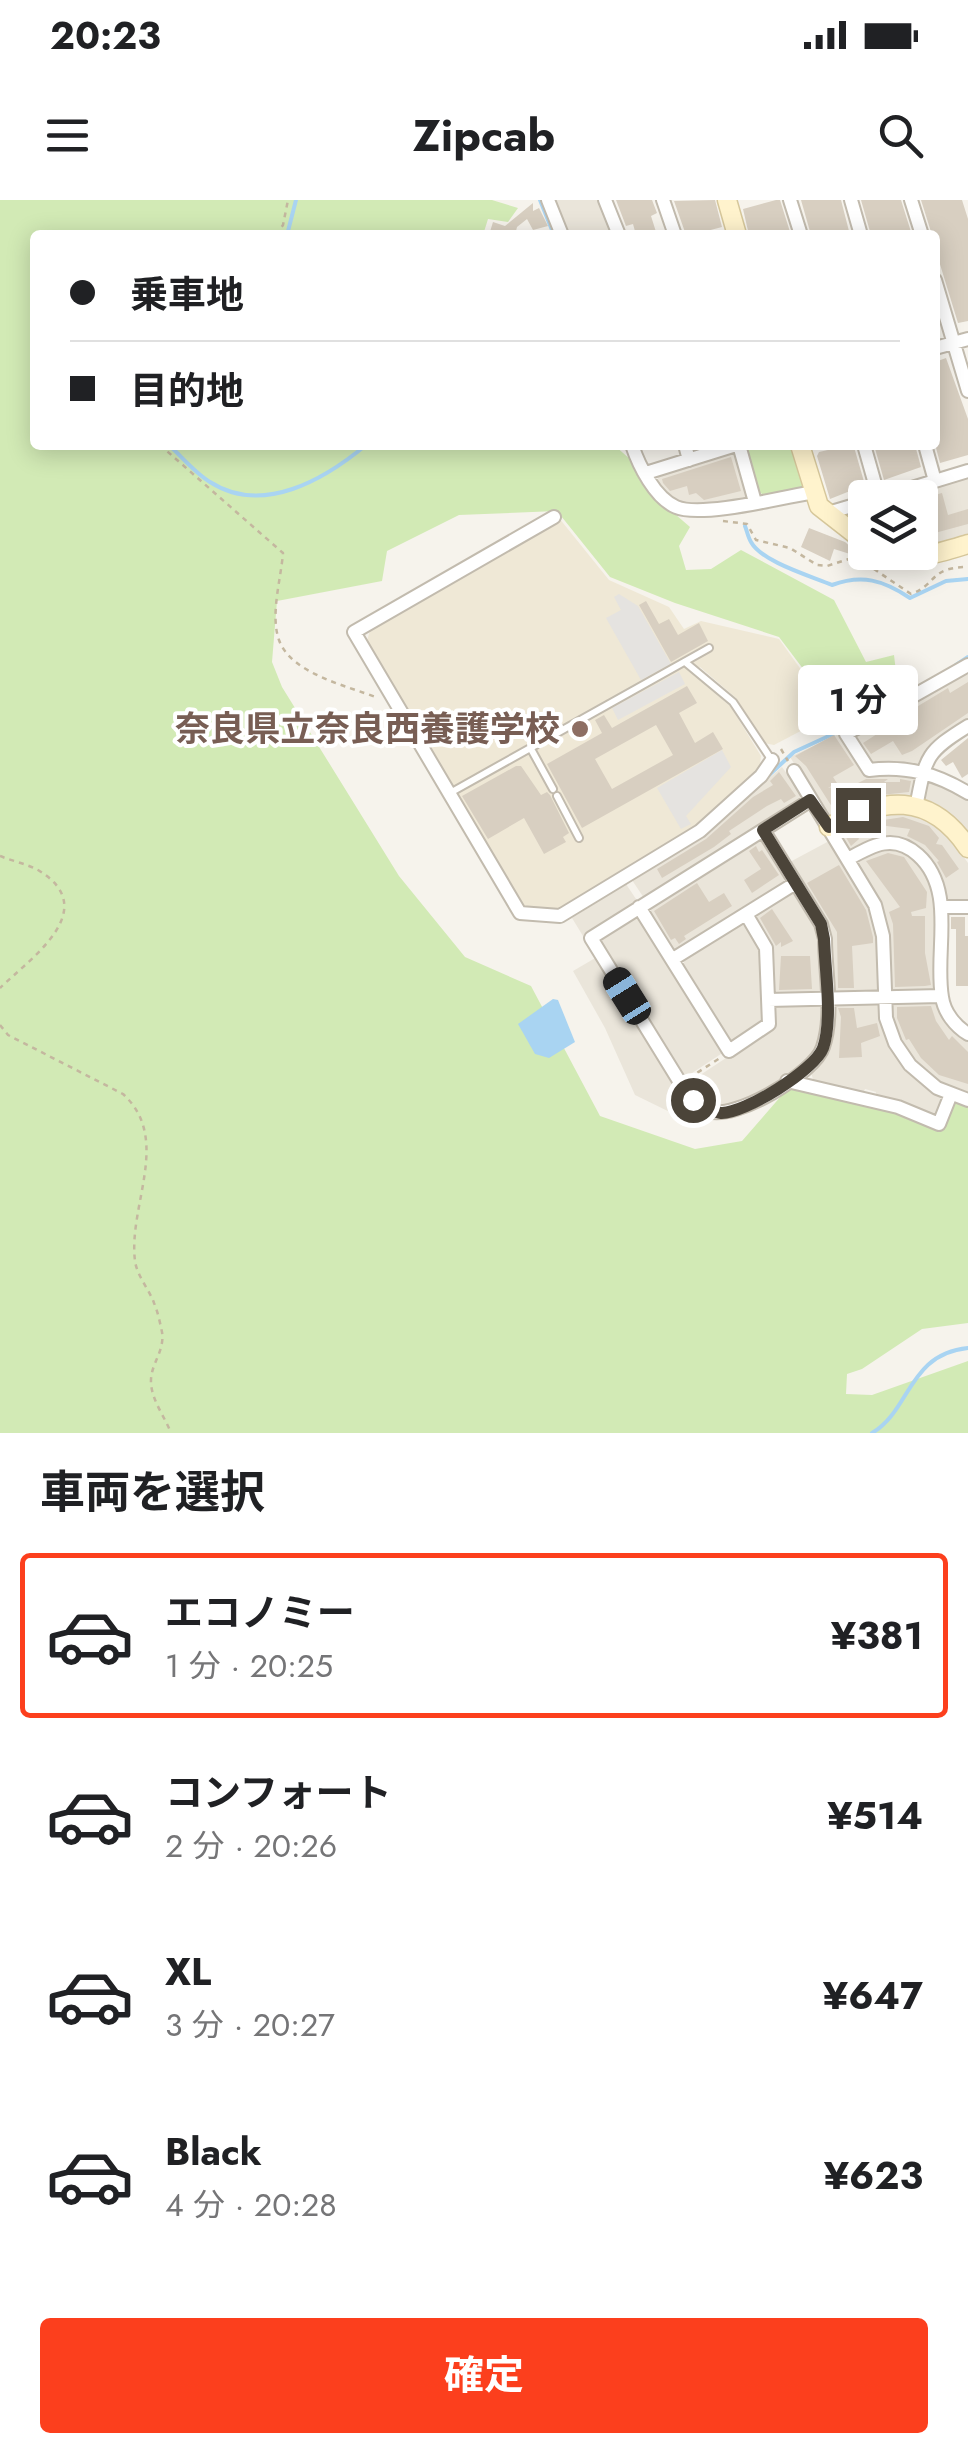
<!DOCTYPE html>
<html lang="ja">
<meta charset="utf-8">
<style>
:root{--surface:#fff;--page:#f6f6f6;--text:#202124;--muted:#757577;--line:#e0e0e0;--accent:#fc3f1d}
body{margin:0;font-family:Jost,"Noto Sans JP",sans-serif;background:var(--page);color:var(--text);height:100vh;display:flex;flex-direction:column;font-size:38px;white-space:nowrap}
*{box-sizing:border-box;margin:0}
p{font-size:32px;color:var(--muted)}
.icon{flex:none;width:55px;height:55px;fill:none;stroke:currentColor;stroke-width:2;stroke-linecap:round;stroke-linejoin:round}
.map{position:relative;height:1233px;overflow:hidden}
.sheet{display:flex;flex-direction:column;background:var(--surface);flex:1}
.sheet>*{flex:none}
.hud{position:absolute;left:30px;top:30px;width:910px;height:220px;border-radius:10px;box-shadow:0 5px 25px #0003;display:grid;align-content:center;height:220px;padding:0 40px;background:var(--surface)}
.fabs{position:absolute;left:848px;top:280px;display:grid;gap:20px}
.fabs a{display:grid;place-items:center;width:90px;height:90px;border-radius:10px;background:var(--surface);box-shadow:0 5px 25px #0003;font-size:50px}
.end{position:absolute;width:45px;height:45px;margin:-22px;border:12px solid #4b4439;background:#fff;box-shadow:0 0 0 5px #fff}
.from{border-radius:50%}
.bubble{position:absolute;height:70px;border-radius:10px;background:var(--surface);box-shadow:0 5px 25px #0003;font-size:32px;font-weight:700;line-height:70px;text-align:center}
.car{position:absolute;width:30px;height:60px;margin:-30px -15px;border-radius:12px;box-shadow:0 0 8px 2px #0007;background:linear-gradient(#222 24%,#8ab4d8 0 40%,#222 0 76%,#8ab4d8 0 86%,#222 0)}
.hud b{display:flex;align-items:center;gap:35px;height:95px;font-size:38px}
.hud b+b{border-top:2px solid var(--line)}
.hud i{width:25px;height:25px;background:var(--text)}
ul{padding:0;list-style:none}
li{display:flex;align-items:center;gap:30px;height:165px;margin:0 20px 15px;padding:0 20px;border:5px solid transparent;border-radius:10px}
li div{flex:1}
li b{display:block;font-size:38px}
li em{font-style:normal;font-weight:700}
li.selected{border-color:var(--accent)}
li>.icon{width:90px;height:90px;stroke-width:1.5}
h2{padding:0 40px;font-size:45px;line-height:120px}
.action{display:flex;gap:20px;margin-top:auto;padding:20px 40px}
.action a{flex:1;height:115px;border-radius:10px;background:var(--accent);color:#fff;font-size:40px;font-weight:700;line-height:115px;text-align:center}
.status{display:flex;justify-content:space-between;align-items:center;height:70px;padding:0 50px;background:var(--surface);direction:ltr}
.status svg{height:28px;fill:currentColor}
header{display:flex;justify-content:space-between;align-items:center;height:130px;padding:0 40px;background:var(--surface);font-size:45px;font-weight:700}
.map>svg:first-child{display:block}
.residential{fill:#eae5da}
.education{fill:#efe8d6}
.green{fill:#d2eab5}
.parking{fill:#e5e3e0}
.water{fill:#a9d4f2}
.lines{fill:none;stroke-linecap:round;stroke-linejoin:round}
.stream{stroke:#a9d4f2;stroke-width:4}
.building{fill:#d8cfc1;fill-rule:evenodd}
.lane-casing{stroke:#c2bbae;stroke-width:10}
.street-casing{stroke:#c2bbae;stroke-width:16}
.secondary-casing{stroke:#d6c79b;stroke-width:21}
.path{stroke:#c4b79f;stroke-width:2.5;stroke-dasharray:5 5;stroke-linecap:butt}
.lane{stroke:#fff;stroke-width:6}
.street{stroke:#fff;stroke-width:12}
.secondary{stroke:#fff3cd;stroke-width:18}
.route{stroke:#4b4439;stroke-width:12}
.education-dot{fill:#8d6e63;stroke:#fff;stroke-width:4}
.labels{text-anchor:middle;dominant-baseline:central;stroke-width:8;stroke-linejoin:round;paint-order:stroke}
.education-label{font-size:35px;font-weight:bold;fill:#785e54;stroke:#fff;text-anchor:end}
</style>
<div class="status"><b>20:23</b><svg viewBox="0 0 49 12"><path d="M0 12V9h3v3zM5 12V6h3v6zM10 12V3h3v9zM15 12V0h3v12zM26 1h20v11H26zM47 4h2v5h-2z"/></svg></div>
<header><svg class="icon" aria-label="menu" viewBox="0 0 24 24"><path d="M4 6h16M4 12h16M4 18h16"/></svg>Zipcab<svg class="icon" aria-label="search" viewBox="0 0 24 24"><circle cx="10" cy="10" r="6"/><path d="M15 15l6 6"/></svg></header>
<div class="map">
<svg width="968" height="1233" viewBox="0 0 968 1233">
<rect width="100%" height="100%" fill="#f6f3ec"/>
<path class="residential" d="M554,0H600L614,35H568Z
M730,253L737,256L749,292L744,300L692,307L672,299L657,281L659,275Z
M968,278V337L920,350V298H900Z
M963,474L968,475V521L933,542L922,562L914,565H871L857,542L859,533Z
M841,533L875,574L912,575L917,582L914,594L908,598H871L833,615L825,613L790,557Z
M782,567L801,593L799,602L644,698L632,680L698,639Z
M934,582L968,600V634L956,619L929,603L924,596L926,584Z
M886,612L921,617L947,633L968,663V701H951L945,697L940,677L931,659L904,640L885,636L855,649L847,648L841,629Z
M755,640L764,642L785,676L784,685L679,751L671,750L650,716L652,705Z
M831,640L867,700L877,722L879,794H832L831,751L788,663Z
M885,646L903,651L924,668L935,691L938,794H890L886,719L858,667L859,657Z
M626,684L638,702L583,736L572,718Z
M789,693L797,695L820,737L822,795L773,796V750L756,722L757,712Z
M633,717L642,719L724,852L683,879L602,745V736Z
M739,724L748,727L763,752V815L759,825L735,840L729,839L683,767L685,757Z
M597,757L692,906L680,917L635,895L605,828L573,771Z
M938,799L954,830L968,841V895L932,878L916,864L903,847L892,818L890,801Z
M879,801L910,872L922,884L947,898L940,917L875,898L876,892L865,889L863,893L814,883L811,872L831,845V802Z
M775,803H821L822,838L810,862L746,902L724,907L709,904L696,896L688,883L773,827Z"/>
<path class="education" d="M559,318L609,380L669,407L684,429L701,421L779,439L833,514L774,545L764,543L736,498L700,467L694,474L731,507L761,556L759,573L696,629L557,713L523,711L366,444L372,424Z"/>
<path class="green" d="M0,0H492L518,8L508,22L488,19L483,35H35V245H614L631,260L653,295L690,327L679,346L686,370L711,369L741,350L834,400L866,462L894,455L896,472L871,482L835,511L779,437L675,403L610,377L557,311L459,315L387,351L382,381L277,401L272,462L282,487L399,676L465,757L531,786L600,916L695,949L742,941L788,888L895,910L940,929L952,900L968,905V1123L922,1129L862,1169L847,1174L846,1194L872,1195L968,1161V1233H0Z
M753,245H794L805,283L800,289L764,295L757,291L746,253Z"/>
<path class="parking" d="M619,394L638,406L671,464L641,480L606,418L621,410L614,397Z
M679,472L685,484L618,520L612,508Z
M722,550L731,567L686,616L691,624L681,629L657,588Z"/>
<path class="water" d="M553,799L558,800L575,842L549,858L535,854L518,824Z"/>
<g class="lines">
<path class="stream" d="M540,0L554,35
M287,35L296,0
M169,245C182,257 195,273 210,282C263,316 325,279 366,245
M745,326C747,331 748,337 751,342C762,362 811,376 832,385C862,374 883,380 910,398L946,381L968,379
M956,465L968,457
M768,576L794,552L844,529
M872,1233C911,1210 908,1154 968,1148"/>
</g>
<path class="building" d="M616,0H652L657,13L651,16L657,35H636L633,24L626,26Z
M715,0L722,27L703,32L704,35H686L674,1Z
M776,0H780L791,35H749L743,9Z
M801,0H841L850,35H811Z
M861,0H901L912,35H871Z
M921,0H962L968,19V121L958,123L935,48V35H932Z
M533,3V11L539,8L548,26L533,30L527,19L517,27L515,35H489L493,22L505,26Z
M946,158L968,219V255L940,263L935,244V162Z
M850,245L854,247L865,285L830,299L817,256L819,252Z
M874,245H915L921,267L884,280Z
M731,257L741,291L704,300L696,293L689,295L687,286L670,291L663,283L662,279Z
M942,293L948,315L968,309V324L920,337V299Z
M809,328L845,342L852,348L850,354L834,349L830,361L801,347Z
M646,401L659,424L669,419L678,435L699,423L708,441L671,462L639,405Z
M968,482V513L912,551L902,555L893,541L871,554L863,543L877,534L875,532L948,488L950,493Z
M687,486L697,503L679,513L695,543L713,532L723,549L582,628L547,564L602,533L595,520L604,515L612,528ZM656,525L673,555L612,589L595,559Z
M834,535L854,565L833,577L837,583L828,588L838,586L842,591L866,579H888L884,582H900V579L911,581L909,592L872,596L871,590L834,610L806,566L795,556Z
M968,538V574L962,578L953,562L946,566L941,560Z
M516,566H521L541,595L547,592L550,595L569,633L563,637L566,642L544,654L524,618L488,639L462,596Z
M779,572L796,596L784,603L781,599L767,606L729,631L731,634L714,647L662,678L657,669L706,639L753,597L773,585L770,581Z
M903,617L929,626L939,638L936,644L942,645L959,669L946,678L937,662L939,661L925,645L907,636L910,629L879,625L882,629L857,635L859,639L851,646L844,634L871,622Z
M756,646L759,652L762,650L779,675L752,693L744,680L761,669L749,651Z
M888,653L904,657L927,692L926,708L911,712L912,716H925V753L931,785L925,786L895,787L893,724L889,712L900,707L866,661Z
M839,665L866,710L873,737V743L852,746L854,788H838L837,732L807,683Z
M697,683L709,702L724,693L732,706L684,736L686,739L679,744L675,738L671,740L654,711Z
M772,709L793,741L781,747V742L776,746L760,718Z
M951,717H965V736H968V786H956V729H951Z
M781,756H810L812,789L779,790Z
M931,806L936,821L949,840L952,836L968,852V884L939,875L921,858L909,839L906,840L897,818V807Z
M838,808H854L857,828L877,823L880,836L861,843L862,857L839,858L841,817Z"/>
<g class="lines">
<g class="lane-casing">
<path id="lane" d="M685,462L733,502L771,559
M531,549L553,589
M450,593L709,448
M557,596L579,638"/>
</g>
<g class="street-casing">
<path id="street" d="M548,0L562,35
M605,0L619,35
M663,0L675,35
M790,0L801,35
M851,0L861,35
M911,0L922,35
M935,80L968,191
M935,148L968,139
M632,245C639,266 655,298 676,307C701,318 784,297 814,292
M685,245L689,260
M739,245L755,302
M864,245L879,298L968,271
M925,245L935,281
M646,273L736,245
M828,313L865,302
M554,317L354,432L520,713L560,716L700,631L761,576L772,560
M968,465L846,534L869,570C906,565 937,574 968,593
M794,571L875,705L883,736L886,818L895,843L910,865L937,888L968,900
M916,607C926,558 924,553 968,526
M763,630L821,724L825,739C825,772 834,815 823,847C815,873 735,921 708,911C696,906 689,894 681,884L591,738L811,600
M848,659C873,645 894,633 918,655C957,690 934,751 942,797C944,812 955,826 968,834
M639,707L729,851L769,824L766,748L746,714
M941,707H968
M673,759L794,684
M768,800L941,796
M787,881L898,907L939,924L951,894"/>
</g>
<g class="secondary-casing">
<path id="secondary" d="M727,0L737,35
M800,245L819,306L865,342
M884,352C914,362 939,353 968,344
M829,627C882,597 930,591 968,648"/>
</g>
<path class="path" d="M276,35L283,25L288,0
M160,245L283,353C281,379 270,415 279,440C291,474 348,486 378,498
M723,321L747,324L756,340L790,348L817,365L827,366L849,359L862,361L911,394C937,385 929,367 968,367
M781,549L788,561
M0,656C12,661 27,664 38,670C103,709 31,758 0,788
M0,825L8,835L123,894C172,939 128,1005 135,1061C137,1076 149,1089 154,1103C158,1112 160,1123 162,1132C165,1152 150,1164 151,1183C152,1201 165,1217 171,1233
M689,878L720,858"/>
<use href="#lane" class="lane"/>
<use href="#street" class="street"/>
<use href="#secondary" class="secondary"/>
</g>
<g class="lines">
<path class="route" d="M693,900C702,906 710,912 721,913C744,914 815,870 823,848C833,820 825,770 824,739L821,724L763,630L810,600L829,627L858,610"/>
</g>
<circle class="education-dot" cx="580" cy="529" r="10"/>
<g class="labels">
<g class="education-label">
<text x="560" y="529">奈良県立奈良西養護学校</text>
</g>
</g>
</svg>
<div class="fabs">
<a><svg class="icon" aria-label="layers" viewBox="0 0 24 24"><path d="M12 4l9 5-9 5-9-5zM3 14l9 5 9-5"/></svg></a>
</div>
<i class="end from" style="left:693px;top:900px"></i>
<i class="end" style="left:858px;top:610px"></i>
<div class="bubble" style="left:798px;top:465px;width:120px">1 分</div>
<i class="car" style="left:627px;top:796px;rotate:328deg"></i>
<div class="hud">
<b><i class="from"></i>乗車地</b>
<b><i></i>目的地</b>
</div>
</div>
<section class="sheet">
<h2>車両を選択</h2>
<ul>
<li class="selected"><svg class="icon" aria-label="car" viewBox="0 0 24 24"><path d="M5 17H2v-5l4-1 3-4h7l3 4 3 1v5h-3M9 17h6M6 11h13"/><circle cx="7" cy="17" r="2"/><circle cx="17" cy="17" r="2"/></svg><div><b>エコノミー</b><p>1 分 · 20:25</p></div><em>¥381</em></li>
<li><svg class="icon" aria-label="car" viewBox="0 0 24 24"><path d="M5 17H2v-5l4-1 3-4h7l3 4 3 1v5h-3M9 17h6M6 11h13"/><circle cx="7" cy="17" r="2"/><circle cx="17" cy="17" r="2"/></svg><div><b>コンフォート</b><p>2 分 · 20:26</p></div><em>¥514</em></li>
<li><svg class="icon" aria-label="car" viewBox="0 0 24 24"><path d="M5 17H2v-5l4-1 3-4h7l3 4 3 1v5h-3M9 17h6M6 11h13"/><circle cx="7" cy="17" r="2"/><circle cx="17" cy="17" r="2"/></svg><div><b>XL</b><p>3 分 · 20:27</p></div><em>¥647</em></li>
<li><svg class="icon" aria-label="car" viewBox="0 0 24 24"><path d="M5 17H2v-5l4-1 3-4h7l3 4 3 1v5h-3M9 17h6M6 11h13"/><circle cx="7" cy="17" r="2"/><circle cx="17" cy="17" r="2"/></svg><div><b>Black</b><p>4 分 · 20:28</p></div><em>¥623</em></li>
</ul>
<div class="action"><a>確定</a></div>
</section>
